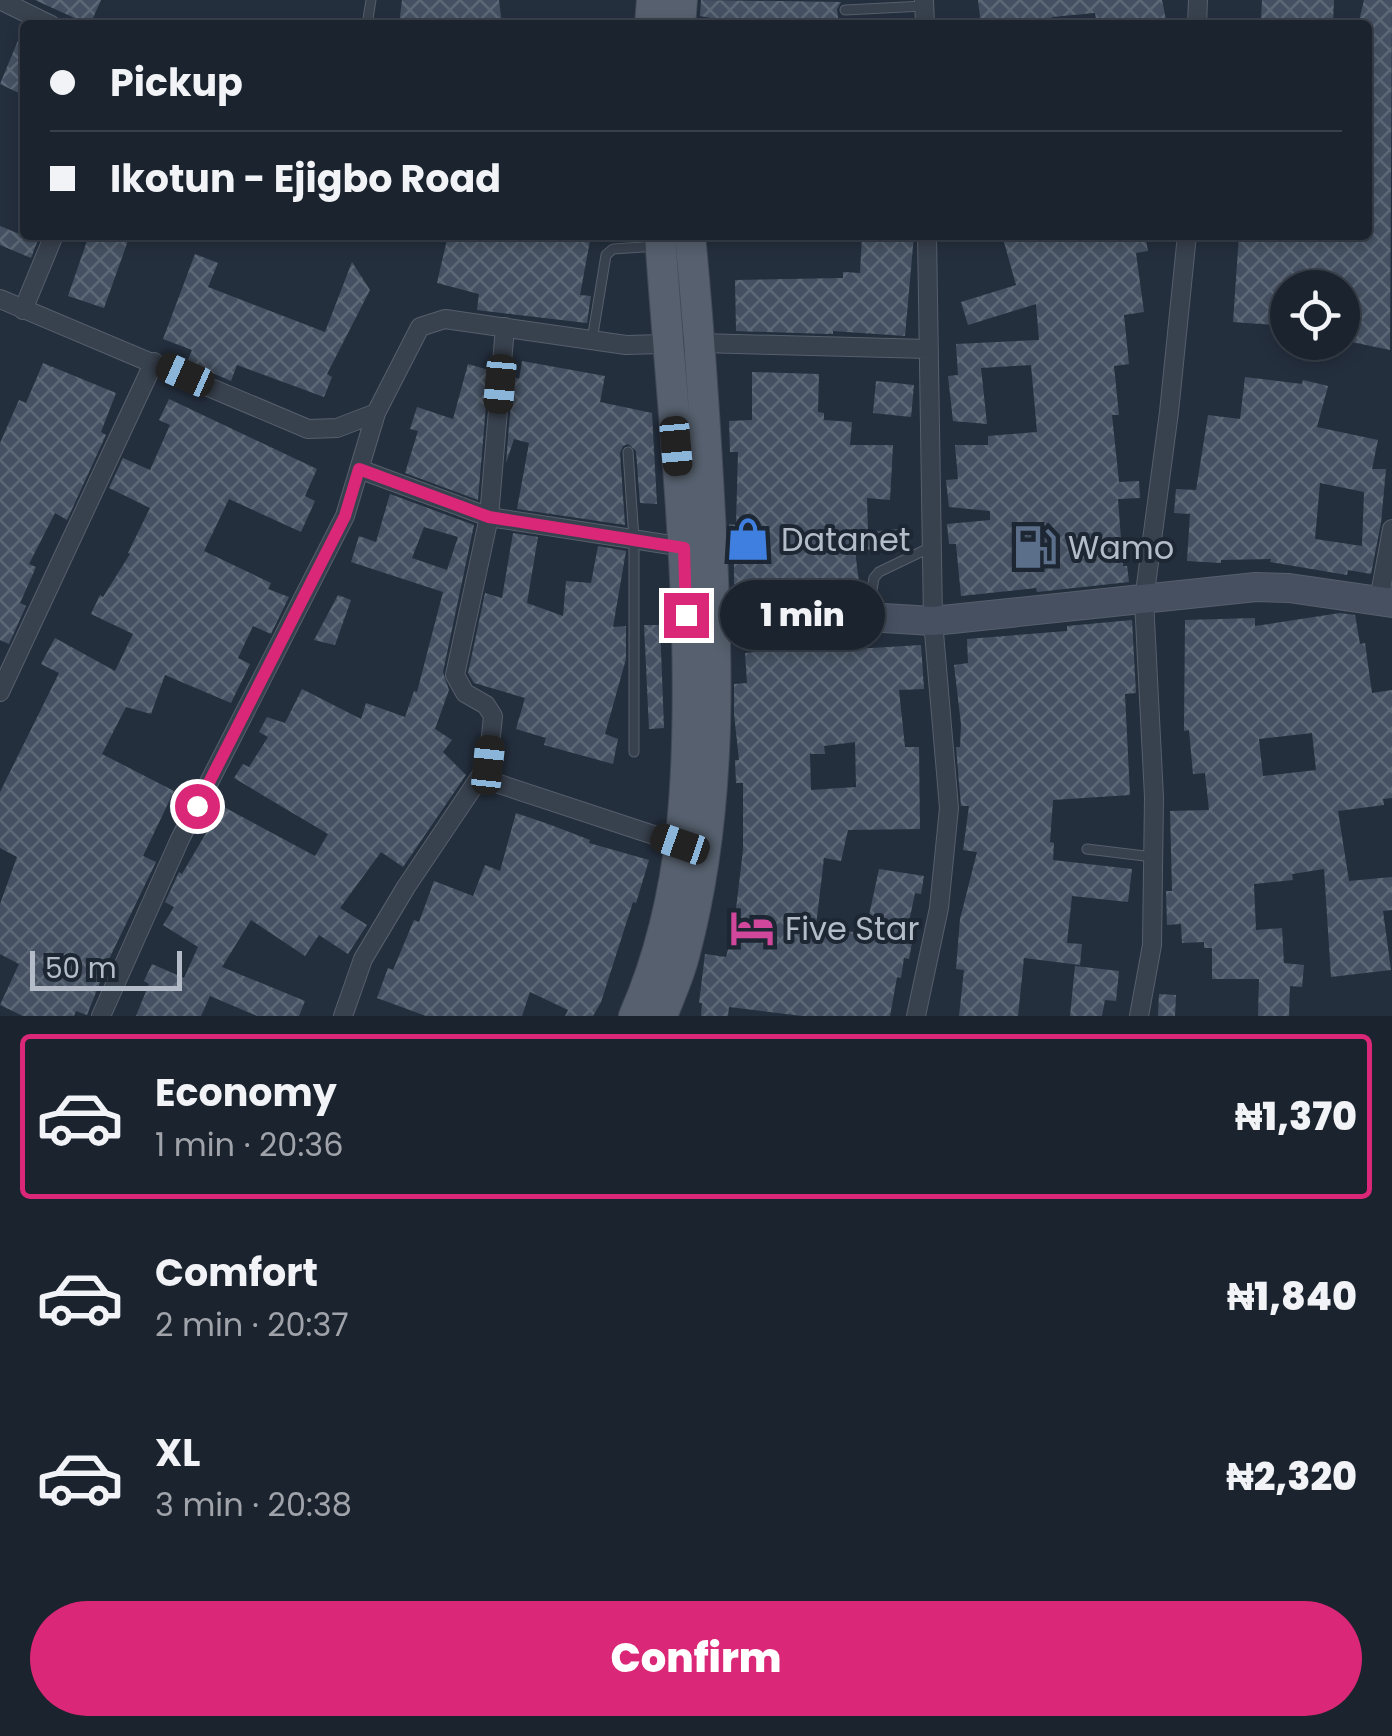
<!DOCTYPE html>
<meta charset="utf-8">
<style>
:root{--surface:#1b232e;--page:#282f3a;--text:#f1f3f6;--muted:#a0a4aa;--line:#39404a;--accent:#db2777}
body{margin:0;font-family:Poppins,sans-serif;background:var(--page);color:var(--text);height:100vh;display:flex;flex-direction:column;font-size:38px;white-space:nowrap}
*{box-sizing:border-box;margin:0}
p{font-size:32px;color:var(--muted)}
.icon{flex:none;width:55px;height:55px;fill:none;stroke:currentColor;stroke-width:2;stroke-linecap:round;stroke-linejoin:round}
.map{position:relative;height:1016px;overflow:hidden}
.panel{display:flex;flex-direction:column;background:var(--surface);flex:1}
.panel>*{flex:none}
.top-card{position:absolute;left:20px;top:20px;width:1352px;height:220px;border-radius:10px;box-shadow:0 5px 15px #0003,0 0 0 2px var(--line);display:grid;align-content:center;height:220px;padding:0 30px;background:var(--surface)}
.buttons{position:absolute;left:1270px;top:270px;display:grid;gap:20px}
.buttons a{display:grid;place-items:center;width:90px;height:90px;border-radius:50%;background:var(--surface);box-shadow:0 5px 15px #0003,0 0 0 2px var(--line);font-size:50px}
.scale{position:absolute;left:30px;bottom:25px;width:152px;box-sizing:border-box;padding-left:10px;border:5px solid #b4bcc9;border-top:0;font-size:28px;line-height:35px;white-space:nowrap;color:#b4bcc9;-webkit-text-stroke:8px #1d2633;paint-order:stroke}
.end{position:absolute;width:45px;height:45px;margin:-22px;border:12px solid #db2777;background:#fff;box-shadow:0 0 0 5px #fff}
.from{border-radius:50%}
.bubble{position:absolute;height:70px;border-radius:35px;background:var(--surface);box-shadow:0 5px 15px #0003,0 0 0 2px var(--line);font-size:32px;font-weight:800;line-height:70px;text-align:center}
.car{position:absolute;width:30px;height:60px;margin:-30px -15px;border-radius:12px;box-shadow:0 0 8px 2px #0007;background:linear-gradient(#222 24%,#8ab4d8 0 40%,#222 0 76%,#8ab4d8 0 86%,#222 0)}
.top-card b{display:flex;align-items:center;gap:35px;height:95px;font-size:38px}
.top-card b+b{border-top:2px solid var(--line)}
.top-card i{width:25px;height:25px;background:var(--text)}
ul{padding:18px 0 0;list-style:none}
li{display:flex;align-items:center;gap:30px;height:165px;margin:0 20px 15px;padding:0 10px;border:5px solid transparent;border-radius:10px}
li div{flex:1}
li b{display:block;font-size:38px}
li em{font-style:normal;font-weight:800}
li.current{border-color:var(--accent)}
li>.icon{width:90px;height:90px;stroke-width:1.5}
.primary-button{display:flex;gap:20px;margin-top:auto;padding:20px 30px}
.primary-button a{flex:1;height:115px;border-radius:60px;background:var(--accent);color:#fff;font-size:40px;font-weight:800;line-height:115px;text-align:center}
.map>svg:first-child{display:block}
.building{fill:url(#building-cross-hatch);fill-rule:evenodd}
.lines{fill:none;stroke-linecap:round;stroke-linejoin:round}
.lane-casing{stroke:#565f6c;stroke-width:11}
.street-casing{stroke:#565f6c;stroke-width:20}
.secondary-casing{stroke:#565f6c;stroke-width:30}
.primary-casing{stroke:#414a57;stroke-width:32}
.lane{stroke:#38414e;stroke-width:9}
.street{stroke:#38414e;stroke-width:18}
.secondary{stroke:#465061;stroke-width:28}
.primary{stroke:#56606e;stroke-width:30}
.route{stroke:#db2777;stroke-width:12}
.labels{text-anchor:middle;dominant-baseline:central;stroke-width:8;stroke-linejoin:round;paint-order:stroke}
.poi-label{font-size:32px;fill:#b4bcc9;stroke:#1d2633;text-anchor:start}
</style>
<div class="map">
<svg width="1392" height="1016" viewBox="0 0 1392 1016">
<defs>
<pattern id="building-cross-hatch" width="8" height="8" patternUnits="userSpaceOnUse" patternTransform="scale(2.5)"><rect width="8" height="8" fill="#455162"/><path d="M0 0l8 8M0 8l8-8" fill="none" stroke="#5d6877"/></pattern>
</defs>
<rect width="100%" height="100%" fill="#242f3e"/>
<path class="building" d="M35,0H101L90,25Z
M402,0H499L502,25H399Z
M701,0L841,2L837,9L839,25H749L700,16Z
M978,0H1162L1167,25H1097L1095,13L1052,17V25H981Z
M1262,0H1334L1333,22L1261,20Z
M1364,0H1392L1390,350L1342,340V288H1288V326L1233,322L1239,235H1368V25H1358Z
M24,26H25V96L0,84Z
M0,226L22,235H40L31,258L0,245Z
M89,235H130L104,308L68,296Z
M448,235H591L580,295L591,296L587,323L477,310L479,294L437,283Z
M862,235H914L905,336L833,331V334H828L736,331L735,280L843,278V272L860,273Z
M1002,235H1145L1148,251L1136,253L1144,312L1124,315L1129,364L1114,366L1119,415H1112L1119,482L1139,481L1140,498L1118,499L1123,566H1127L1129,582L1037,592L1036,588L961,596L956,544H949L947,524L990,520V511L949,507L946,480L958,479L955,445H988V436L1037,432L1031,365L981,368L987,424L953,421L948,376L958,375L956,344L1039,340L1036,304L968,325L961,302L1016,285Z
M195,254L218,263L208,287L325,332L352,262L370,290L327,374L332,377L324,397L237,365L231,381L187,362L192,350L163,339Z
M522,361L605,376L600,402L652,413L657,504L640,503L636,451L628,444L623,446L620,453L625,525L517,509L529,443L514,439L506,463L513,377L519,379Z
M43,363L116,393L101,432L106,435L67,520L55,513L29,564L36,567L20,603L26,606L9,644L0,640V443L19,400L26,403Z
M468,364L489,370L478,500L405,473L418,431L410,429L417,407L453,419Z
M752,372L819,374L818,412L824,413V420L852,422L850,445H893L890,500L867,498L868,532L906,528L908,546L855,551L859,582L809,587V598L785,597V602H734V558H731L729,524L736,525L738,452H730L729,421L752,420Z
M1245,377L1302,384L1303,380L1328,386L1317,427L1378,440L1372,469H1386L1381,523L1371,574L1348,570L1347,575L1270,562L1271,559L1221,560V563L1187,561L1190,514L1174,513L1176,489L1196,490L1208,415L1240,419ZM1320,483L1364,492L1362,546L1315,539Z
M876,381L914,385L911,417L873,413Z
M169,399L317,469L305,496L315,501L301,532L229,499L204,551L271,583L268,589L289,597L271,634L253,626L238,658L250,664L231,703L165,675L151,714L126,707L102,754L174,791L143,856L156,862L110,957L87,1015L76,1011L74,1016H23L0,1005L19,964L0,954V904L17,857L0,848V792L59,673L41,664L55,638L115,671L133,634L91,614L100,595L103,597L130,554L128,553L150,508L109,488L123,458L150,470L170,425L159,420Z
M390,494L474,525L443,672L449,690L435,729L452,740L443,752L466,775L403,867L381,852L340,908L367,925L348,954L319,935L305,956L251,920L222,967L305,1001L299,1016H257L210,996L201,1016H136L149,984L144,981L152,964L184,978L198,947L163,925L174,907L165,902L179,872L182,874L222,806L315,856L328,834L234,778L243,764L249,767L268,737L259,732L267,717L285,723L302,689L361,719L366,703L405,717L414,691L417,692L443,592L351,562L359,536L376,542ZM424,527L458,537L447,570L412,558Z
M513,533L538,537L527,603L563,616L566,581L591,583L598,546L626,551L613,627L626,626V659L605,734L618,739L613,764L544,745L546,738L516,729L525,698L474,683L468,673L485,593L502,598Z
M338,595L351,600L335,645L314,640Z
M1340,613L1355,615L1360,644L1365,643L1372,693L1392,690V798L1383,799L1384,805L1338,811L1349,881L1392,877V910L1383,911L1391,970L1331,977L1324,869L1292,874L1293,880L1254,884L1256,930L1282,928L1284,963L1304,965L1302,987L1290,986L1289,1016H1258L1259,979H1212V948H1204V942L1182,943L1181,924L1167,925L1166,891H1172L1170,811L1209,810L1205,773L1193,774L1189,730L1184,731L1185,620L1255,618V626ZM1312,733L1316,770L1263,776L1259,739Z
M1132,620L1136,693L1125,694L1130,795L1053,800L1050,842L1054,843L1053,860L1132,869L1128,902L1072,896L1067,943L1082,944L1080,965L1024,958L1018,1016H959L964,970L956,969L960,919L977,852L963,850L969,806H961L956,747H960L961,724L954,665L968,663L967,639L1067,631V626Z
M644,625H660L664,728L649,729Z
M837,645L838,650L921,645L924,689L899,690L905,747H919L920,829L848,830L841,861L824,858L816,926L865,934L879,869L924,876L921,894L915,893L905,941L912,942L909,959L904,958L901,978L897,977L890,1016H802L729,1007L728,1016H701L702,1003H699L705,954L726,957L734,926L743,850V783H736L735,760H739L734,714V684L747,683L745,653ZM855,742L856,787L811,790L810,754H825L824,746Z
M516,813L551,825L590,840L589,843L649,860L636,903L633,902L601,1002L593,1016H565L568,1010L530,992L522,1016H426L377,998L388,968L393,970L414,920L419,922L434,881L473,896L485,865L500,871Z
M1075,966L1119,971L1116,1001L1105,1000L1102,1016H1070Z
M1159,994L1176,995L1175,1016H1158Z"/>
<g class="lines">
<g class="lane-casing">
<path id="lane" d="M845,10L924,6
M367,25L371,0
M592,340L606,255L613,249L658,246
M628,452L634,539V752
M868,614L874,578L879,572L931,547
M1087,849L1153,857"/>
</g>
<g class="street-casing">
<path id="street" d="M0,0L51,25
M924,0L925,25
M1197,25L1198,0
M0,299L308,429L337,428L376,413
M23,310L54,235
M359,469L489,517L684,547
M1379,600L1392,529
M0,692L154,362
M481,778L681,844
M101,1016L180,839L345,516L376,413L420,327L445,319L626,345L700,343L929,349
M343,1016L363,959L406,887L488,765L493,716L486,705L465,693L455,675L489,517L505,327
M916,1016L939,908L949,808L933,621L927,235
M1139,1016L1152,945L1154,797L1144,600L1169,412L1187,235"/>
</g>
<g class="secondary-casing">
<path id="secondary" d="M716,625L867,617L933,621L1256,587L1289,588L1392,603"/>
</g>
<g class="primary-casing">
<path id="primary" d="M650,25L652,0
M680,25L682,0
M634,1016C688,894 690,760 687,629C683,497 669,366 660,235
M662,1016C670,995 680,974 685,952C723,808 718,661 710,515C705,421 699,328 690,235"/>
</g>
<use href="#lane" class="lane"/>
<use href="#street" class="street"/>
<use href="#secondary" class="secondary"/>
<use href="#primary" class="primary"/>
</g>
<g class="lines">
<path class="route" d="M197,806L345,516L359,469L489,517L684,548L686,615"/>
</g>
<defs>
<g id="shop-bare" transform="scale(3.45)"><path d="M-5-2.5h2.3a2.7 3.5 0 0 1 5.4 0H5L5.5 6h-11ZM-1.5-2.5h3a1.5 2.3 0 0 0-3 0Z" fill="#3f7fe0" stroke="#1d2633" stroke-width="2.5" paint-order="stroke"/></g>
<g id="fuel-bare" transform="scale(3.45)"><path d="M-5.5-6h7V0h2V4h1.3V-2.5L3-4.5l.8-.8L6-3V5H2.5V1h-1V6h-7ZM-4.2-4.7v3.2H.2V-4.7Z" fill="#5c6f8a" stroke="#1d2633" stroke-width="2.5" paint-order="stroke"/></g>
<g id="hotel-bare" transform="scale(3.45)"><path d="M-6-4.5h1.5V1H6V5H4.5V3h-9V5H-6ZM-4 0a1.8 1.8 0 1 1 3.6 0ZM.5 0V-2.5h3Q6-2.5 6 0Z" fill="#d1479c" stroke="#1d2633" stroke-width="2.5" paint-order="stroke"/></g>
</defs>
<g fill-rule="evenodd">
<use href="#shop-bare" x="748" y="539"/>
<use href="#fuel-bare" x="1035" y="547"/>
<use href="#hotel-bare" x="752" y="928"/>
</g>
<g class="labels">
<g class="poi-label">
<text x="781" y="539">Datanet</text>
<text x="1068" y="547">Wamo</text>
<text x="785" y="928">Five Star</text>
</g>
</g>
</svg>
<div class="buttons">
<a><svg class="icon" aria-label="locate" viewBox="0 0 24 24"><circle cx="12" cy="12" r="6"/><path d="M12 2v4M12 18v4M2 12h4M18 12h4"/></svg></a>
</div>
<div class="scale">50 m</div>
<i class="end from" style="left:197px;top:806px"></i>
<i class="end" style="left:686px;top:615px"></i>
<div class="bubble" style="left:720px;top:580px;width:165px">1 min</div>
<i class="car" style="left:185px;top:375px;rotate:294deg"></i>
<i class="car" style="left:500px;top:384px;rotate:185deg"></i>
<i class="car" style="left:676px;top:446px;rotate:175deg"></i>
<i class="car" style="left:488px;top:765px;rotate:6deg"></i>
<i class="car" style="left:680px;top:844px;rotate:289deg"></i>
<div class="top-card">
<b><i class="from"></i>Pickup</b>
<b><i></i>Ikotun - Ejigbo Road</b>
</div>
</div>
<section class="panel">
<ul>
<li class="current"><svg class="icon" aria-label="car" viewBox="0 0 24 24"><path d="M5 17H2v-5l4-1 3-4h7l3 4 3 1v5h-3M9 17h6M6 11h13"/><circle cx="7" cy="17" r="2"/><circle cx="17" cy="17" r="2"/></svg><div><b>Economy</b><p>1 min · 20:36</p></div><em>₦1,370</em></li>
<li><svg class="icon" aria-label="car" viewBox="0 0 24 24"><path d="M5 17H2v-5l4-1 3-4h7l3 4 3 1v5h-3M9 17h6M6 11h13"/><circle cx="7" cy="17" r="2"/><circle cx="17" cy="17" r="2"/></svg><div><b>Comfort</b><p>2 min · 20:37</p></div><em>₦1,840</em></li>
<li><svg class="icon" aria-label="car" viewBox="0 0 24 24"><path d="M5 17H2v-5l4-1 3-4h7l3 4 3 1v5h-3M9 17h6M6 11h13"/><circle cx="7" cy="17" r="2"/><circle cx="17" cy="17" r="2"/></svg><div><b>XL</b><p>3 min · 20:38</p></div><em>₦2,320</em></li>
</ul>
<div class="primary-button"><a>Confirm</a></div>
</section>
